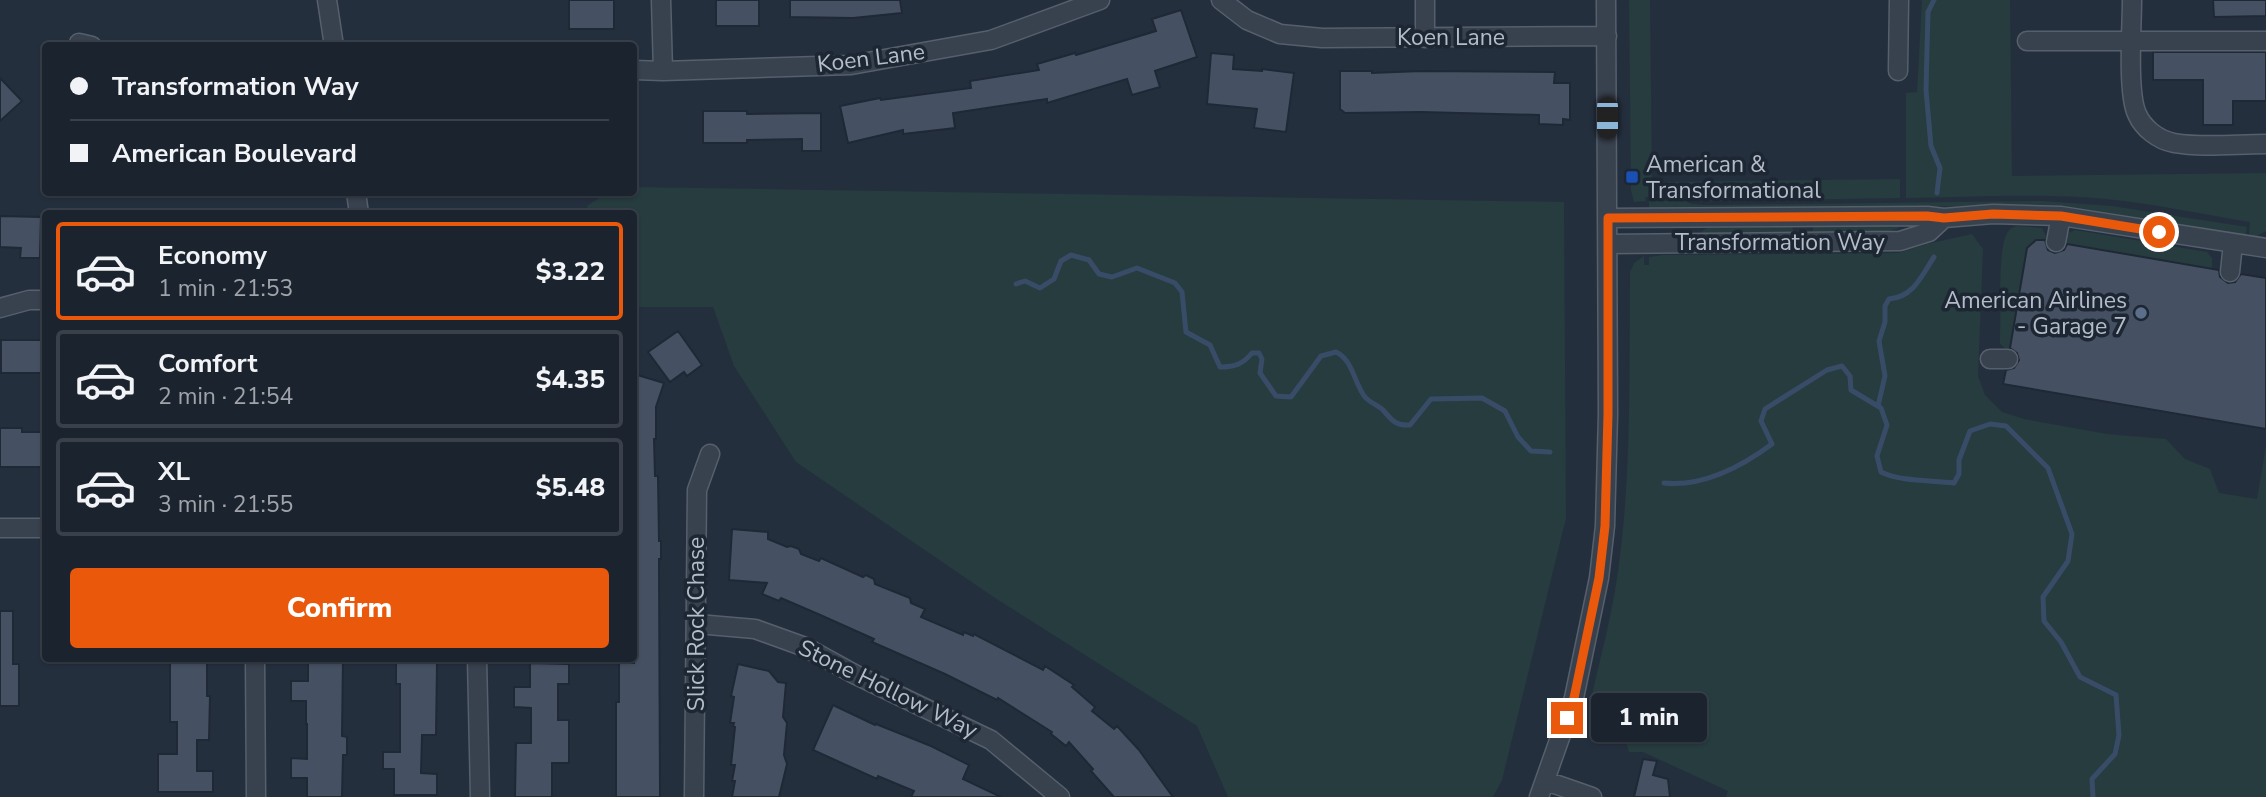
<!DOCTYPE html>
<meta charset="utf-8">
<style>
:root{--surface:#1b232e;--page:#282f3a;--text:#f1f3f6;--muted:#a0a4aa;--line:#39404a;--accent:#ea580c}
body{margin:0;font-family:"Nunito Sans",sans-serif;background:var(--page);color:var(--text);height:100vh;display:flex;flex-direction:column;font-size:26px;white-space:nowrap}
*{box-sizing:border-box;margin:0}
p{font-size:23px;color:var(--muted)}
.icon{flex:none;width:38px;height:38px;fill:none;stroke:currentColor;stroke-width:2;stroke-linecap:round;stroke-linejoin:round}
.map{position:relative;flex:1;overflow:hidden}
.sheet{position:absolute;left:42px;top:210px;width:595px;height:452px;display:flex;flex-direction:column;background:var(--surface);border-radius:7px;box-shadow:0 2px 5px #0004,0 0 0 2px var(--line)}
.sheet>*{flex:none}
.guide{position:absolute;left:42px;top:42px;width:595px;height:154px;border-radius:7px;box-shadow:0 2px 5px #0004,0 0 0 2px var(--line);display:grid;align-content:center;height:154px;padding:0 28px;background:var(--surface)}
.end{position:absolute;width:32px;height:32px;margin:-16px;border:9px solid #ea580c;background:#fff;box-shadow:0 0 0 4px #fff}
.from{border-radius:50%}
.bubble{position:absolute;height:49px;border-radius:7px;background:var(--surface);box-shadow:0 2px 5px #0004,0 0 0 2px var(--line);font-size:23px;font-weight:800;line-height:49px;text-align:center}
.car{position:absolute;width:21px;height:42px;margin:-21px -10px;border-radius:9px;box-shadow:0 0 5px 2px #0007;background:linear-gradient(#222 24%,#8ab4d8 0 40%,#222 0 76%,#8ab4d8 0 86%,#222 0)}
.guide b{display:flex;align-items:center;gap:24px;height:66px;font-size:26px}
.guide b+b{border-top:2px solid var(--line)}
.guide i{width:18px;height:18px;background:var(--text)}
ul{padding:12px 0 0;list-style:none}
li{display:flex;align-items:center;gap:21px;height:98px;margin:0 14px 10px;padding:0 14px;border:4px solid var(--line);border-radius:7px}
li div{flex:1}
li b{display:block;font-size:26px}
li em{font-style:normal;font-weight:800}
li.current{border-color:var(--accent)}
li>.icon{width:63px;height:63px;stroke-width:1.5}
.cta{display:flex;gap:14px;margin-top:auto;padding:14px 28px}
.cta a{flex:1;height:80px;border-radius:7px;background:var(--accent);color:#fff;font-size:28px;font-weight:800;line-height:80px;text-align:center}
.map>svg:first-child{display:block}
.green{fill:#263c3f}
.lines{fill:none;stroke-linecap:round;stroke-linejoin:round}
.stream{stroke:#394c67;stroke-width:5}
.building{fill:#455162;stroke:#1f2835;stroke-width:2}
.minor-casing{stroke:#565f6c;stroke-width:21}
.minor{stroke:#38414e;stroke-width:18}
.route{stroke:#ea580c;stroke-width:9}
.transit-dot{fill:#1a4fb4;stroke:#1d2633;stroke-width:2.5}
.service-dot{fill:#5c6f8a;stroke:#1d2633;stroke-width:2.5}
.labels{text-anchor:middle;dominant-baseline:central;stroke-width:7;stroke-linejoin:round;paint-order:stroke}
.street-label{font-size:23px;fill:#b4bcc9;stroke:#1d2633}
.poi-label{font-size:23px;fill:#b4bcc9;stroke:#1d2633;text-anchor:start}
</style>
<div class="map">
<svg width="2266" height="797" viewBox="0 0 2266 797">
<rect width="100%" height="100%" fill="#242f3e"/>
<path class="green" d="M1629,0H1650L1652,182L1900,179V198L1721,201L1695,200L1685,196L1646,197L1645,201L1634,202L1631,190Z
M1922,0H2010L2012,176L2266,173V231L2257,236L2249,237L2250,222C2202,214 2154,204 2106,199C2039,193 1972,197 1906,198V93L1917,92Z
M634,187L1564,202L1566,518L1502,780L1493,797H1228L1197,726L995,598L796,462L734,366L713,307H634V214L588,213L587,206L607,193L634,192Z
M1649,201H1685L1692,204L1706,205L2042,201L2112,206L2247,227L2245,238L2074,210L2022,206L1649,208Z
M1899,226V228L1883,233H1813V227Z
M2017,226L2042,228L2046,236L2045,240H2036L2027,248L2010,348H2005L2000,344V335C2001,310 1998,260 2005,238C2007,231 2010,228 2017,226Z
M1792,227L1794,232L1791,235H1703L1702,231L1707,228Z
M2075,230L2207,252L2212,258V269L2064,243L2068,233Z
M1972,234L1983,249L1978,376L1985,395L2002,412L2024,419L2107,434L2166,439L2185,459L2210,469L2219,493L2257,499L2266,446V797H1726L1728,791L1643,752H1629L1625,738L1591,699C1600,659 1611,619 1617,578C1632,477 1629,373 1630,272L1634,263L1644,256V265H1649V257L1663,255L1898,253L1927,244Z"/>
<g class="lines">
<path class="stream" d="M1934,0L1928,12L1926,90L1931,146L1940,168L1937,193
M1016,284L1025,281L1040,288L1054,279L1061,261L1071,255L1089,260L1099,274L1112,277L1137,268L1175,283L1182,292L1186,332L1210,345L1220,367C1235,367 1243,364 1252,353H1259L1262,359L1260,373L1276,396L1291,397L1321,356L1336,352C1353,360 1354,383 1365,397C1370,403 1378,405 1383,410C1392,420 1395,426 1410,425L1431,399L1482,398L1505,411L1518,437L1531,451L1550,452
M1878,406L1885,376L1879,341L1885,322V306L1889,299C1914,297 1922,275 1934,257
M1664,483C1703,487 1741,467 1772,444L1761,421L1765,409L1827,370L1842,366L1850,376L1851,390L1881,408L1887,425L1877,456L1881,472C1902,482 1930,480 1954,483L1959,474V460L1970,431L1990,424L2006,426L2048,468L2072,534L2068,561L2043,597L2044,621L2061,642L2080,677L2116,695L2119,735L2115,754L2092,779L2093,797"/>
</g>
<path class="building" d="M569,0H614V29H569Z
M716,0H759V26H716Z
M790,0H900L902,13L853,18L790,17Z
M2213,0H2266V16L2214,17Z
M1181,10L1197,57L1155,71L1160,87L1132,95L1127,79L1047,103V99L953,113L955,128L903,134V130L848,143L840,106L880,98L881,100L971,88L970,81L1039,70L1037,64L1075,53L1076,55L1156,31L1152,19Z
M2153,52H2266V101H2233V125H2203V80H2153Z
M1211,53L1234,55L1233,69L1262,71V69L1294,73L1286,132L1254,128L1257,109L1207,104Z
M1340,71H1372V73L1421,71L1555,72L1554,83H1570V120L1563,119V125L1539,124V115L1421,112L1345,113L1340,109Z
M0,78L22,101L0,121Z
M703,111H747V114L821,113V151H802V139L747,140V143H703Z
M0,216L41,217L40,258H20L21,248L0,247Z
M2036,240H2045L2048,250L2055,253L2064,250L2067,244L2219,270L2220,277L2228,283L2235,282L2241,274L2266,278V429L2003,384L2006,370L2014,368L2019,360L2017,353L2010,348L2027,248Z
M678,331L702,365L687,376L684,372L670,382L648,352Z
M1,340H42V373H1Z
M634,374L664,383L656,407V439H654L655,476H658L659,541H661V559H659L660,797H616V702H619V663H634Z
M0,428H22V432H46V467H0Z
M732,529L768,532V539L787,547L791,546L799,549L801,554L819,561L821,558L863,577L866,575L874,579L875,584L910,598L911,603L925,609L921,617L963,635L964,632L973,636L974,634L1043,670L1045,666L1074,685L1072,687L1095,707L1092,711L1114,729L1117,726L1139,750L1173,797H1114L1091,771L1093,769L1069,742L1066,746L1051,734L1052,732L998,698L997,700L945,674L872,642L874,639L818,614L781,598L779,601L762,594L767,583L729,580Z
M0,611H13V664H19V706H0Z
M170,658H207V696H210L209,740H197V771H213V792H158V754H177V722H170Z
M308,658H343L342,736L347,737V755H343L342,797H307V778H291V758L307,759V724H306V701H291V681H308Z
M396,658H419V663H437L436,735H422L421,773L437,774V795H394V769H383V752H400V684H396Z
M530,663L569,664V684H558V720H569V763H552V797H515L516,743H531V708L514,707V687H530Z
M738,664L769,671L778,682L786,683L783,717L787,723L784,755L787,764L779,797H732L735,781H732L735,765H731L735,727L733,726L734,723H730L734,697L731,696Z
M833,705L875,725L876,724L931,746L969,765L963,779L1001,797H911L914,791L878,776L877,779L813,750Z
M1643,759L1657,761L1653,775L1668,779L1670,797H1634Z"/>
<g class="lines">
<g class="minor-casing">
<path id="minor" d="M327,0L334,46
M661,0L663,71
M1221,0L1247,20L1280,34L1322,38L1607,36
M2132,0C2132,25 2127,93 2137,114C2143,128 2158,140 2174,143C2203,148 2236,144 2266,144
M1425,38V0
M2027,41H2266
M79,43L92,46
M634,70L663,71L851,65L991,40L1100,0
M1898,71L1899,0
M356,192L359,214
M1608,218L1927,216L1944,218L1993,214L2061,216L2266,248
M2056,242L2061,216
M1608,244L1900,241L1929,232L1944,218
M2230,272L2233,243
M0,308L29,300H46
M1990,359H2008
M0,528H46
M697,624L755,629L805,647L856,675L991,740L1060,797
M255,658L256,797
M477,658L480,797
M1546,781L1592,797
M694,797L697,490L710,454
M1539,797L1574,698L1599,578L1605,526L1608,414L1606,0"/>
</g>
<use href="#minor" class="minor"/>
</g>
<g class="lines">
<path class="route" d="M1567,718L1574,698L1599,578L1605,526L1608,414V218L1927,216L1944,218L1993,214L2061,216L2159,232"/>
</g>
<rect class="transit-dot" x="1625" y="170" width="14" height="14" rx="3.5"/>
<circle class="service-dot" cx="2141" cy="313" r="7"/>
<g class="labels">
<g class="street-label">
<text x="1451" y="37">Koen Lane</text>
<text transform="translate(871 58) rotate(-7)">Koen Lane</text>
<text x="1780" y="242">Transformation Way</text>
<text transform="translate(696 624) rotate(-90)">Slick Rock Chase</text>
<text transform="translate(888 689) rotate(26)">Stone Hollow Way</text>
</g>
<g class="poi-label">
<text x="1646" y="164">American &amp;<tspan x="1646" dy="26">Transformational</tspan></text>
<text x="2127" y="300" text-anchor="end">American Airlines<tspan x="2127" dy="26">- Garage 7</tspan></text>
</g>
</g>
</svg>
<i class="end from" style="left:2159px;top:232px"></i>
<i class="end" style="left:1567px;top:718px"></i>
<div class="bubble" style="left:1591px;top:693px;width:116px">1 min</div>
<i class="car" style="left:1607px;top:118px;rotate:180deg"></i>
<div class="guide">
<b><i class="from"></i>Transformation Way</b>
<b><i></i>American Boulevard</b>
</div>
<section class="sheet">
<ul>
<li class="current"><svg class="icon" aria-label="car" viewBox="0 0 24 24"><path d="M5 17H2v-5l4-1 3-4h7l3 4 3 1v5h-3M9 17h6M6 11h13"/><circle cx="7" cy="17" r="2"/><circle cx="17" cy="17" r="2"/></svg><div><b>Economy</b><p>1 min · 21:53</p></div><em>$3.22</em></li>
<li><svg class="icon" aria-label="car" viewBox="0 0 24 24"><path d="M5 17H2v-5l4-1 3-4h7l3 4 3 1v5h-3M9 17h6M6 11h13"/><circle cx="7" cy="17" r="2"/><circle cx="17" cy="17" r="2"/></svg><div><b>Comfort</b><p>2 min · 21:54</p></div><em>$4.35</em></li>
<li><svg class="icon" aria-label="car" viewBox="0 0 24 24"><path d="M5 17H2v-5l4-1 3-4h7l3 4 3 1v5h-3M9 17h6M6 11h13"/><circle cx="7" cy="17" r="2"/><circle cx="17" cy="17" r="2"/></svg><div><b>XL</b><p>3 min · 21:55</p></div><em>$5.48</em></li>
</ul>
<div class="cta"><a>Confirm</a></div>
</section>
</div>
